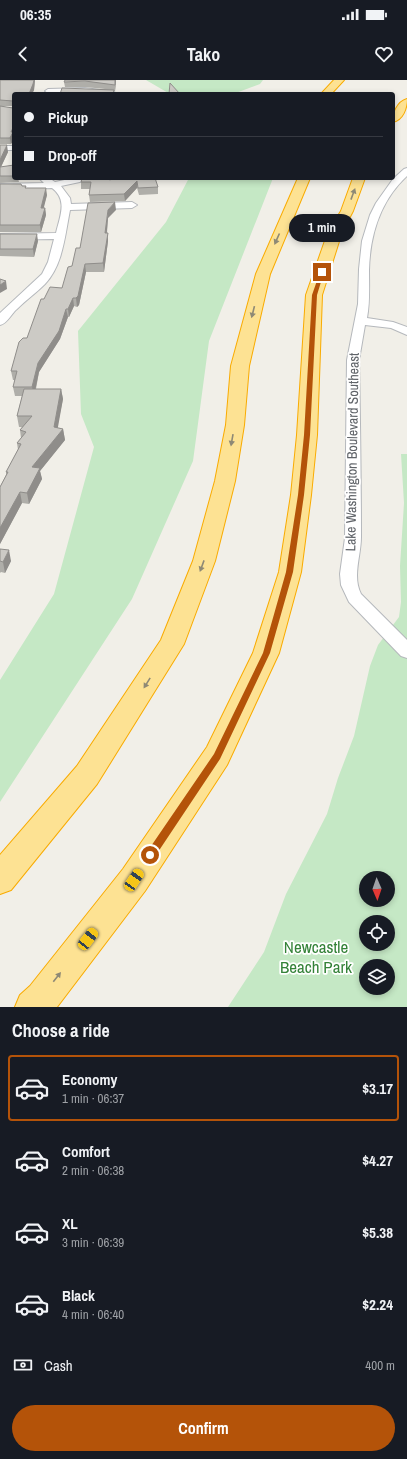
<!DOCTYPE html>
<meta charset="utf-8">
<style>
:root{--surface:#171b24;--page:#20242c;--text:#f1f3f6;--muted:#9ea1a6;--line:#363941;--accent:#b45309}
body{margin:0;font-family:"Archivo Narrow",sans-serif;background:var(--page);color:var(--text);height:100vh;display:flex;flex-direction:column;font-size:15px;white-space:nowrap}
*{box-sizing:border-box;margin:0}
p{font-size:13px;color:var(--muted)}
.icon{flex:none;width:22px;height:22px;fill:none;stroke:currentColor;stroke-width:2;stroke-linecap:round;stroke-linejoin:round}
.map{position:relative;height:927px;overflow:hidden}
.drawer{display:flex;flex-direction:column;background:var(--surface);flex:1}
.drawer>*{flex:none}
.banner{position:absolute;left:12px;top:12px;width:383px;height:88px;border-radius:4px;box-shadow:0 2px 6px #0003;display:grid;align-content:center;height:88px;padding:0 12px;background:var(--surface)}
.needle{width:26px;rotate:178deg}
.buttons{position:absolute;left:359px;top:791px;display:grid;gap:8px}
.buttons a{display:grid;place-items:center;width:36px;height:36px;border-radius:50%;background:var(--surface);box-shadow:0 2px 6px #0003;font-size:20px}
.end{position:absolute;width:18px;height:18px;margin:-9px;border:5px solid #b45309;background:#fff;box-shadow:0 0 0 2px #fff}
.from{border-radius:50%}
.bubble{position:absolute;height:28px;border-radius:14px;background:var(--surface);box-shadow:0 2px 6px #0003;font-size:13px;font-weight:700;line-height:28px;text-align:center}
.car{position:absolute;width:12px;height:24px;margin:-12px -6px;border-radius:5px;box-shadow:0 0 3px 1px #0007;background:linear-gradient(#f5c518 24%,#345 0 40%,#f5c518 0 76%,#345 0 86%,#f5c518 0)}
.banner b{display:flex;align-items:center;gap:14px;height:38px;font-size:15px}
.banner b+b{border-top:1px solid var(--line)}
.banner i{width:10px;height:10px;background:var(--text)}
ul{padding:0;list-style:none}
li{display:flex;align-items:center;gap:12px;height:66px;margin:0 8px 6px;padding:0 4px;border:2px solid transparent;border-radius:4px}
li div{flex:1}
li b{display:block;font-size:15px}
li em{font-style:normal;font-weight:700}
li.selected{border-color:var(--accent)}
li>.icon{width:36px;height:36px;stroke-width:1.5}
h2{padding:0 12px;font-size:18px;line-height:48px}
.pay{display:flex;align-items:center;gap:10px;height:44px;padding:0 12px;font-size:15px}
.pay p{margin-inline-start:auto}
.primary-button{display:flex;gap:8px;margin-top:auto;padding:8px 12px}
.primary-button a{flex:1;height:46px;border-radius:24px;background:var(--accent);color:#fff;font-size:16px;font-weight:700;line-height:46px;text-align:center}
.status{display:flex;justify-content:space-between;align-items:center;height:28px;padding:0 20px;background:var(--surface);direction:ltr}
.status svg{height:11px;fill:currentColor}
header{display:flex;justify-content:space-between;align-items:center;height:52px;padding:0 12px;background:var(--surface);font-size:18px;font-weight:700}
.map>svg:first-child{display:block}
.green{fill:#c5e8c5;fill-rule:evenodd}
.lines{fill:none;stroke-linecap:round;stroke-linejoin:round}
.minor-casing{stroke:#b5b8bc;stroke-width:2}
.highway-casing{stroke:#f9ab00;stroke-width:2}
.minor{fill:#fff;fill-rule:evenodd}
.highway{fill:#fde293;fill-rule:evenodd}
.wall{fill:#afaea9}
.shaded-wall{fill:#8f8d8a}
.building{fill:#cccac5;stroke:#8f8d8a}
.oneway{fill:#8e8975}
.route{fill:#b45309}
.labels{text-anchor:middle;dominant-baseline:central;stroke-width:3.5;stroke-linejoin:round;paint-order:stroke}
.street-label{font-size:14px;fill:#5f6368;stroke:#fff}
.near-park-label{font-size:17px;fill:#348238;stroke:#fff}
</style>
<div class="status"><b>06:35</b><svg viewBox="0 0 49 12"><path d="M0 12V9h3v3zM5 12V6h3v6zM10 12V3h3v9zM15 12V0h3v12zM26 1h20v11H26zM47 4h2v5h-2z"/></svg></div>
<header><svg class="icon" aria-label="back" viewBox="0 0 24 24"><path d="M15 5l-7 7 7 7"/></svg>Tako<svg class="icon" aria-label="heart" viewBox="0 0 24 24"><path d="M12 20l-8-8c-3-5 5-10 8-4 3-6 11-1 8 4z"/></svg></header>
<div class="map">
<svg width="407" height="927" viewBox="0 0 407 927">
<rect width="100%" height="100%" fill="#f1efe8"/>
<path class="green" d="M146,0H263L260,4L233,14H170Z
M189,98H273L209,261L193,381L132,519L0,722V600L54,514L94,367L81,334L78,251L166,142Z
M401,374H407V927H228L264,872L286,814L327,734L338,698L354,656L370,586L378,565L399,537L401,522L400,486L404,423ZM366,798H388V820H366ZM366,842H388V864H366ZM366,886H388V908H366Z"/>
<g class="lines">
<g class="minor-casing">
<path id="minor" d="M85,8L114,12L117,14L85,12L48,13L45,11L48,9Z
M0,66H14V70H0Z
M407,88V96C381,120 370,154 369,190C369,206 370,222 367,238L393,242L407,247V255L391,248L365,245L359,280C360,339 361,398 361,457C361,476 352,496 361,514L407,560V578L401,576L349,522L341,505L340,494L345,458L347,280L358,224L359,189L362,161L370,135L376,123L393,99L404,89Z
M39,98H49L55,102L74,98H90L89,100L61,106L70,118L71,124L132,122L137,125L132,128L70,130C65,155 63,185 45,204C36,213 26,220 17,229C11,234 7,244 0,245V233L42,194L48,182L54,159L0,160V154L56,153C60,136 68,120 52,108L0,110V104L44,103Z"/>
</g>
<g class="highway-casing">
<path id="highway" d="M334,0H344L331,14H321Z
M407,19C407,28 403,40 393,42C393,33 397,22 407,19Z
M298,98H310L270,194L249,286L244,345L235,401L215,481L184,564L97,704L11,810L0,814V775L77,686L161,560L193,481L215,401L226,345L231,286L256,194Z
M353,98H365L353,131L342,152L322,215L317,355L311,415L301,492L279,573L227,685L145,811L57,927H15L20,915L30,906L123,789L207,667L253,573L279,492L291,415L297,355L306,215L328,152L341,131Z"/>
</g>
<use href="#minor" class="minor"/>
<use href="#highway" class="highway"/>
</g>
<path class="wall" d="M0,0H35L34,10L32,14H14V59L11,64H0V26L13,28V26H0Z
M116,0L115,11H114V14H60L105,9L85,7H65L64,2Z
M0,65L8,72L1,87L14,85V98H18L19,102L0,103Z
M113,98L158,107V114L139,115L137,108L125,121L90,122L89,115L90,109H81V102L110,100Z
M0,104L26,106V108L47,115L43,128H45L46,135L41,152H0Z
M116,130L108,138L107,153H108V161L104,192H86L79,225L77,227L74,226L69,237H68L60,259L39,292L36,309H61L63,319L57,348L63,349L65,360L40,391L42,399L29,424L22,423L0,464V407L6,395V392L18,370L17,363L21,358L20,350L22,347H19L17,336L22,316H15L13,307L15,300H13L11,291L27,258L44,219L62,208L72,186L80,168Z
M0,154L38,161L34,177L0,176Z
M0,469L11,481L5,493L1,492L0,493Z"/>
<path class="shaded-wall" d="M34,0H35L34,10L32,14H29Z
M115,0H116L115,11Z
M14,46V59L11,64L10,58L11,52Z
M7,65L8,72L0,89V80Z
M137,101V108L125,121L124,114Z
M46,108L47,115L42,135L41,128Z
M115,122L116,130L108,138L106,161L105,153L108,130Z
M45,128L46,135L41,152L40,145Z
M108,153V161L104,192L103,183Z
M37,154L38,161L34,177L33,169Z
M85,184L86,192L79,225L77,227L76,218Z
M6,201L7,209L0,213V205Z
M73,218L74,226L69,237L68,229Z
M66,229L68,237L60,259L39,292L34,316L32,307L38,283Z
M61,309L63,319L56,358L54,347Z
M63,349L65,360L40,391L42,399L29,424L27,413L32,387Z
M20,412L22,423L0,464V448Z
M9,470L11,481L5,493L3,482Z"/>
<path class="building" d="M0,0H34L33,4L29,14H14V21H13L0,20Z
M65,0H115V5L85,1L64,2Z
M170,3L180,14H169Z
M62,8L114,10L113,14H60Z
M14,24V46L11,52H13L10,58H0V26L13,28Z
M0,65H7L0,80Z
M14,85V96H0V87Z
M82,98H107L110,100L113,98H155L158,107L138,108L137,101L124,114L89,115L91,102H81Z
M0,104H21L22,106H26L25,108H46L41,128H45L40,145H0Z
M115,122L108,130L105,153H108L103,183L85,184L78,216L76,218H73L68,229H66L59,251L38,283L32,307H13L17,291H11L19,262L23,258H27L41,219H44L50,207L62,208L68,187L72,186L76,168H80L88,123Z
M0,154H37L33,169H0Z
M0,199L6,201L0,205Z
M24,309H61L54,347L63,349L32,387L40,388L27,413L20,412L0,448V407L8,392H6L21,364L17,363L26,352L20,350L32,336H17Z
M0,469L9,470L3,482L0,481Z"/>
<defs><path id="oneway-solid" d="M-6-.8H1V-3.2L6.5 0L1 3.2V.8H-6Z"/></defs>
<g class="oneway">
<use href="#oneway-solid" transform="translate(353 114) rotate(-70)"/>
<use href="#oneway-solid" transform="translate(277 159) rotate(114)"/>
<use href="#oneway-solid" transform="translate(253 232) rotate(104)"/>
<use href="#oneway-solid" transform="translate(232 360) rotate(100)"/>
<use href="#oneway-solid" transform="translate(202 486) rotate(110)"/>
<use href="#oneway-solid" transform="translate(147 603) rotate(122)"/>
<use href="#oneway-solid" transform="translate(57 897) rotate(-52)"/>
</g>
<path class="route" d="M322,190L324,192L317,215L310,355L304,415L293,492L270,573L220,679L154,778L150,779L147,778L146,775L147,772L214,674L263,573L286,492L298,415L304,355L312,215L320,192Z"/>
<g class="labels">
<g class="street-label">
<text transform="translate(352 372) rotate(-89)">Lake Washington Boulevard Southeast</text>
</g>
<g class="near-park-label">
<text x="316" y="866">Newcastle<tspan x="316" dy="20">Beach Park</tspan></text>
</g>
</g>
</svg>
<div class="buttons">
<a><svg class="needle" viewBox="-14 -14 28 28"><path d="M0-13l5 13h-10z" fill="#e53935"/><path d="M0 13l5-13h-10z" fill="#9ea1a6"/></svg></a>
<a><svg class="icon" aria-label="locate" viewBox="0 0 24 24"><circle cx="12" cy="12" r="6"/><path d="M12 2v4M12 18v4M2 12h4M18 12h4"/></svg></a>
<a><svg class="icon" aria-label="layers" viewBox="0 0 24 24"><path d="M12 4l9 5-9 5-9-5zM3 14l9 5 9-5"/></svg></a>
</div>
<i class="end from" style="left:150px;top:775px"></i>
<i class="end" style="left:322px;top:192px"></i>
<div class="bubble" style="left:289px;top:134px;width:66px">1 min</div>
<i class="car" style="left:134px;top:800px;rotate:34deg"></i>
<i class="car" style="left:88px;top:859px;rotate:38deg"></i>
<div class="banner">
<b><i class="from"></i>Pickup</b>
<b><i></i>Drop-off</b>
</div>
</div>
<section class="drawer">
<h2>Choose a ride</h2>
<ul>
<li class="selected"><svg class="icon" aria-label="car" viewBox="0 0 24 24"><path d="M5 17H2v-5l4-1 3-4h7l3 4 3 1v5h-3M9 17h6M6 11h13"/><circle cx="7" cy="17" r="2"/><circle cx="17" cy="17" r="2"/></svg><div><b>Economy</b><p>1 min · 06:37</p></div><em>$3.17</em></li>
<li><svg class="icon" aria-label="car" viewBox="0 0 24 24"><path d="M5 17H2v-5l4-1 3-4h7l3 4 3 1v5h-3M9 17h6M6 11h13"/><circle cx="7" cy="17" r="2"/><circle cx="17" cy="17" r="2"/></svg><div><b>Comfort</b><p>2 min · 06:38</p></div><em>$4.27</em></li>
<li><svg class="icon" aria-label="car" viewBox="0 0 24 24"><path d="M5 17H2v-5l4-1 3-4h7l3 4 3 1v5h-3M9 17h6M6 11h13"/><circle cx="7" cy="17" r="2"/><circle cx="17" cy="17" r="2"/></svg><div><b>XL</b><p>3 min · 06:39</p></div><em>$5.38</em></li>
<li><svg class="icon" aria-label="car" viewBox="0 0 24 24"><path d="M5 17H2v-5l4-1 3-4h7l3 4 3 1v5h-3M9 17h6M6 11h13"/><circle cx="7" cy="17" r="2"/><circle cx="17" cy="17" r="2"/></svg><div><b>Black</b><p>4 min · 06:40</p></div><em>$2.24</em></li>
</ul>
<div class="pay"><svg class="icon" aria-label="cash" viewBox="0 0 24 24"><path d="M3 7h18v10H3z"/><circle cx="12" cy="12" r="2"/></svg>Cash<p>400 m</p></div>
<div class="primary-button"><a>Confirm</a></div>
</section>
